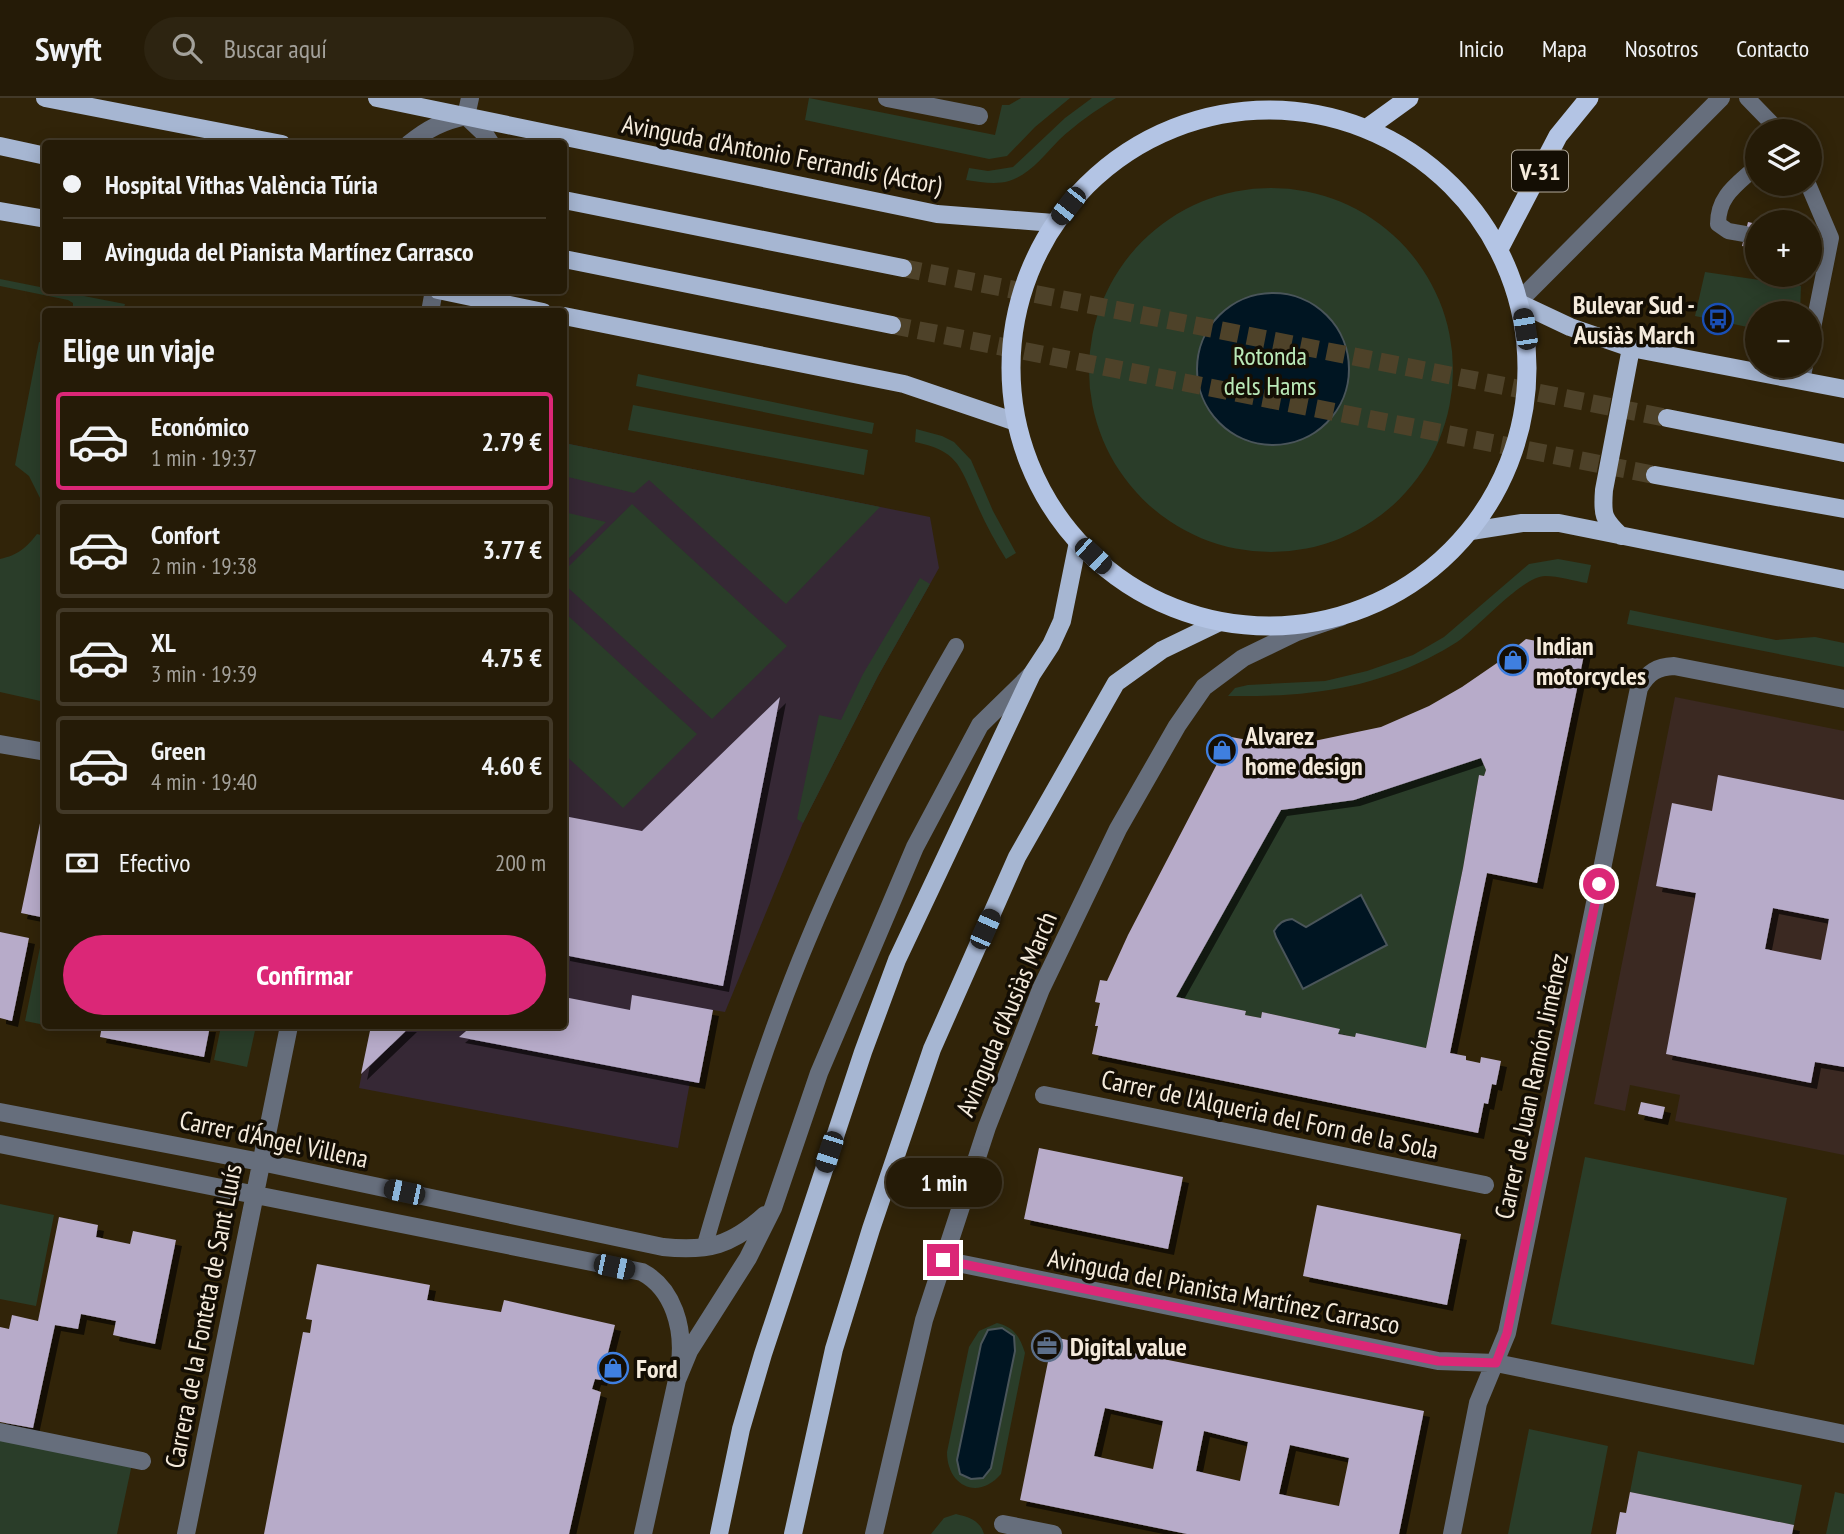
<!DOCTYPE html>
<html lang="es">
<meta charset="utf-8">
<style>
:root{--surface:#251b07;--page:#2d2411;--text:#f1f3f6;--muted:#a3a19b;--line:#423928;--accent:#db2777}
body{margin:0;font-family:"PT Sans Narrow",sans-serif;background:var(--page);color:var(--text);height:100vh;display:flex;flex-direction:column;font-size:26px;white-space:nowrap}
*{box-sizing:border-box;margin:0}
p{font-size:23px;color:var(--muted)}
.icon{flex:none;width:38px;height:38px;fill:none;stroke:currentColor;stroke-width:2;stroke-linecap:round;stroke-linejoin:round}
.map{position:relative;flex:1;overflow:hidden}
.details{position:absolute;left:42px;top:210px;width:525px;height:721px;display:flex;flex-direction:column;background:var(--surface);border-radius:7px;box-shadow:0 4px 18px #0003,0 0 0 2px var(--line)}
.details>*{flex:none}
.hud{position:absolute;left:42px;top:42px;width:525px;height:154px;border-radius:7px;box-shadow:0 4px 18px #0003,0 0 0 2px var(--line);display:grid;align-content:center;height:154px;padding:0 21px;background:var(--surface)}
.fabs{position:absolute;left:1745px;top:21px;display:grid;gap:14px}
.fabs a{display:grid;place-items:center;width:77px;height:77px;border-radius:50%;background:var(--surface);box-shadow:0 4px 18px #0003,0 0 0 2px var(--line);font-size:35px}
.end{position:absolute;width:32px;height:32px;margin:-16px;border:9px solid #db2777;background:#fff;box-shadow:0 0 0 4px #fff}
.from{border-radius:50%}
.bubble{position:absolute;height:49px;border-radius:24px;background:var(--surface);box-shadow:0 4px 18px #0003,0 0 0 2px var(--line);font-size:23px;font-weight:700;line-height:49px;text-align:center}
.car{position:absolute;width:21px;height:42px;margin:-21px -10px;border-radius:9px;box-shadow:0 0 5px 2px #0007;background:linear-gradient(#222 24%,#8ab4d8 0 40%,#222 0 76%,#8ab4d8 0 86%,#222 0)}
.hud b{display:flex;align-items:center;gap:24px;height:66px;font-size:26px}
.hud b+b{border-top:2px solid var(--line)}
.hud i{width:18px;height:18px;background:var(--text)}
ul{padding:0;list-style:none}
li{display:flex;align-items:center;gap:21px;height:98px;margin:0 14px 10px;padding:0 7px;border:4px solid var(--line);border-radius:7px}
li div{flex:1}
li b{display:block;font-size:26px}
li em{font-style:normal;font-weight:700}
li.active{border-color:var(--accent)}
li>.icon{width:63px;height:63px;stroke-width:1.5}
h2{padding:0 21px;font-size:32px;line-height:84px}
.pay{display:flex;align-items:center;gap:18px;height:77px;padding:0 21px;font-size:26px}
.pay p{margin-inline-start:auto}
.action{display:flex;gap:14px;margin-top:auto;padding:14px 21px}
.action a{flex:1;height:80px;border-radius:42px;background:var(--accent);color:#fff;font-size:28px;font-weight:700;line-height:80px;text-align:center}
header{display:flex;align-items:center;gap:42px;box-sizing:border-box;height:98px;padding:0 35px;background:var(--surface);border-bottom:2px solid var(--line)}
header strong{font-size:33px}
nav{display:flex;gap:38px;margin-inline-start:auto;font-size:24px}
.search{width:490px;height:63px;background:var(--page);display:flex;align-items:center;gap:18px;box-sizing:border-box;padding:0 24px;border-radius:38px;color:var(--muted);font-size:26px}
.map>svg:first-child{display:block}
.education{fill:#362835}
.medical{fill:#3b2922}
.green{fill:#2a3d29}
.water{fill:#001522;stroke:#4a555a;stroke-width:2}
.building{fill:#b7abc9;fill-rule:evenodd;filter:url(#shadow)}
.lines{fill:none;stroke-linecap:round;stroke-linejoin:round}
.primary-tunnel{stroke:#4e4229;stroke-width:18;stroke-dasharray:18 9;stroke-linecap:butt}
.service{stroke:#666e7c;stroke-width:16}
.pedestrian{stroke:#666e7c;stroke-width:18}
.minor{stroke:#666e7c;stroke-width:18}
.primary{stroke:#a6b6d2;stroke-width:18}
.trunk{stroke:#b3c4e4;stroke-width:19}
.route{stroke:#db2777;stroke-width:9}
.labels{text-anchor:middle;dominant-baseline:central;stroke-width:7;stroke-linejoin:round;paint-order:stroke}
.shield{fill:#140e04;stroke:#b2a99b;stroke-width:2}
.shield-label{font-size:24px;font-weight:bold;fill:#f5ebdc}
.street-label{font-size:26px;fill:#f5ebdc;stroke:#140e04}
.poi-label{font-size:26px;font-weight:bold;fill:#f5ebdc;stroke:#140e04;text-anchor:start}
.park-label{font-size:26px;fill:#bae9b8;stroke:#140e04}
</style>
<header>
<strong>Swyft</strong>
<div class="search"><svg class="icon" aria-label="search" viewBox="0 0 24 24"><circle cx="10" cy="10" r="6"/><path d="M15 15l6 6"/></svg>Buscar aquí</div>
<nav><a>Inicio</a><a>Mapa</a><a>Nosotros</a><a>Contacto</a></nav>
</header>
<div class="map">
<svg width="1844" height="1436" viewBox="0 0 1844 1436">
<defs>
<filter id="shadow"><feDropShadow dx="6" dy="6" stdDeviation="0" flood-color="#0009"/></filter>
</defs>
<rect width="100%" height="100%" fill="#312409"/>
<path class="education" d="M564,345L930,419L939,470L878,578L803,725L725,914L713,912L699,985L690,984L678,1050L359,990L371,928H564Z"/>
<path class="medical" d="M1675,599L1844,633V1057L1675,1023L1680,997L1630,987L1625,1013L1594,1006Z"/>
<path class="green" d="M809,0L995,37L1002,7H1009L1021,0H1070L1035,29L1007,58L989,61L805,22Z
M1092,0H1116C1096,12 1076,26 1059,42C1044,57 1031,76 1009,83C995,87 981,84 966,82L969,70L988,73L1013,69L1065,20Z
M1089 272a182 182 0 1 1 364 0a182 182 0 1 1-364 0Z
M1705,174L1801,188L1800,215H1757V231L1695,218Z
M0,181L45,190L46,192L58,193L125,206L123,213H73V205L68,202L0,188Z
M39,244L46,246L45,410L29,378L15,367Z
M638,276L874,325L872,336L636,288Z
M633,307L868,352L864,377L628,332Z
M916,331L942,338L954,344L971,362L993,413L1016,455L1006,461C994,442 984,423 975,402C959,366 957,353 915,344Z
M564,345L880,409L786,506L649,382L634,395L564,378Z
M632,406L787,548L712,621L564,486V473Z
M564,414L606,424L564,465Z
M37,436L45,438V604L0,594V461C18,457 26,450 37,436Z
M1558,461L1591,467L1587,485C1574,483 1559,478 1545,478C1521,479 1479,529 1457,544C1448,550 1438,555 1429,560C1363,593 1301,599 1228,598L1235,590L1248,587L1325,583L1367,573L1413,557L1444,539L1529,466Z
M920,480L930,486L878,578L803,725L797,721L819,617L841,622L863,576Z
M1630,512L1776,542L1815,539L1844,545V569L1627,526Z
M564,514L697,636L623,710L564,656Z
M1481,660L1486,672L1484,678L1479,677L1463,770L1426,950L1356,936L1355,939L1338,936L1339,931L1262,914L1261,920L1245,917L1246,913L1176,899L1281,712L1354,702Z
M44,830L46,831L45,927L25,923Z
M221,928H256L247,969L214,962Z
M1585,1059L1787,1100L1754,1267L1551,1226Z
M0,1106L54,1117L36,1208L0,1201Z
M997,1225C1014,1229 1020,1239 1025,1255L1001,1376C978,1403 947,1388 947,1354L969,1249L979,1233Z
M1529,1331L1608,1348L1591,1436H1508Z
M0,1340L132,1366L117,1436H0Z
M1638,1353L1802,1387L1794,1427L1630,1394Z
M1835,1394L1844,1396V1436H1826Z
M956,1416C968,1419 980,1422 984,1436H931L944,1420Z"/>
<path class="water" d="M1197 271a76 76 0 1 1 152 0a76 76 0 1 1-152 0Z
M1361,797L1387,847L1303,891L1276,839L1274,833C1279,825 1283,822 1292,821L1306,829Z
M1002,1230L1014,1238L1015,1253L991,1370L983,1380L971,1381L960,1376L957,1362L981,1246L988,1232Z"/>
<path class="building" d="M1748,124L1757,126V151L1742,148Z
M1526,541L1585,552L1537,785L1487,775L1450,955L1466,958V962L1480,965L1481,959L1501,963L1496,987L1492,986L1488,1006L1484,1005L1478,1035L1092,956L1098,928H1095L1100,905L1095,904L1100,882L1107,883L1128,837L1231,639L1259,644L1314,643L1381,629L1429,608L1462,589L1497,565ZM1481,660L1486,672L1484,678L1479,677L1463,770L1426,950L1356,935L1355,939L1338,936L1340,931L1262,914L1261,920L1245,917L1246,913L1176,899L1281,712L1354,702Z
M780,599L723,888L564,857V718L642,733Z
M1718,677L1844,702V969L1815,964L1811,985L1666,956L1696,795L1656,788L1672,705L1712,713ZM1773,810L1829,821L1821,862L1765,851Z
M43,711L46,712V820L21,815Z
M0,834L29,840L12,923L0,920Z
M632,897L713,912L699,985L459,939L472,928H564V899L630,912Z
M102,928H210L204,959L100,939Z
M371,928H411L361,976Z
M1641,1004L1665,1009L1662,1021L1638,1016Z
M1039,1050L1183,1079L1168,1151L1024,1121Z
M1317,1107L1461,1136L1447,1207L1303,1178Z
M59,1119L98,1127L96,1139L130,1146L133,1133L176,1142L155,1246L113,1237L116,1223L81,1216L78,1231L55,1227L33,1330L0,1324V1229L9,1231L12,1217L38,1223Z
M317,1166L430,1187L427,1202L501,1214L504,1202L615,1227L601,1282L595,1281L592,1291L601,1294L569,1436H264L303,1234L310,1235L312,1222L306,1221Z
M1053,1239L1424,1313L1399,1436H1187L1020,1402ZM1105,1310L1163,1323L1153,1371L1094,1358ZM1204,1333L1248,1344L1240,1383L1196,1373ZM1290,1347L1349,1360L1339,1408L1279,1396Z
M1630,1394L1794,1427L1792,1436H1616L1620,1414L1626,1415Z"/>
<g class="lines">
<path class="primary-tunnel" d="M903,170L1667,320
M892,227L1655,377"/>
<path class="service" d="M1747,0L1779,33
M1808,86L1831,140L1810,245
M1745,136L1728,133L1718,126C1718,97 1738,86 1757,68
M1810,149L1828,153
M1802,283L1805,268
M704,1150C734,1046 766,942 808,842C850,741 901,643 956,548"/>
<path class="pedestrian" d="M1044,997L1485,1087
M0,1334L142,1363
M1003,1426L1053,1436"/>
<path class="minor" d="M887,0L979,18
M466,18L484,35L491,46
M466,18L470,0
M409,46C427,31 443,23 466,18
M1520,202L1721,0
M430,214L434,192
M0,646L46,654
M0,1014L261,1064L663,1149C708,1154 732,1147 765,1117
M0,1046L642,1174C674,1191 684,1231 680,1265
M943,1162L1438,1263L1496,1265L1844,1336
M186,1436L289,928
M643,1436L677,1282L689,1253L748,1160L773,1110L819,975L915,749L980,627L1030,578
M874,1436L924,1222L987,1029L1041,891L1118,731L1177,628L1204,589L1243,560L1297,534L1341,519
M1452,1436L1478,1305L1507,1235L1639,590C1648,574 1657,569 1674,568L1844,601"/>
<path class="primary" d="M45,0L282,46
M377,0L937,116L1054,125
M0,48L46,58
M564,102L903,170
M0,113L46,121
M564,161L892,227
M438,192L543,214
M1521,206L1570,229L1631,250L1844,291
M564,218L904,286L1016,324
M1667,320L1844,355
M1655,377L1844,411
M1471,433L1522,425H1559L1844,482
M1621,438C1603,421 1602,417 1604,392L1631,250
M719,1436L741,1331L763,1256L863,954L897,862L1032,576L1051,547L1062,523L1078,444
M793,1436L834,1251L871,1131L932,951L1017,759L1116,585L1162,552L1220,524"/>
<path class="trunk" d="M1011 270a258 258 0 1 1 516 0a258 258 0 1 1-516 0Z
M1366,31L1409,0
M1499,151L1558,38L1589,0"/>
</g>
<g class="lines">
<path class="route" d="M943,1162L1438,1263L1496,1265L1507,1235L1599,786"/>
</g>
<defs>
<g id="bus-ring" transform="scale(1.575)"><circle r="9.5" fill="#140e04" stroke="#1a4fb4" stroke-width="1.5"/><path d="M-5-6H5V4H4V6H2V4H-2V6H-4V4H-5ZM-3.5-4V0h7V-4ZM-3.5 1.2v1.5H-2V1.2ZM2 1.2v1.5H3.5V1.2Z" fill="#1a4fb4"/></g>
<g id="shop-ring" transform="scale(1.575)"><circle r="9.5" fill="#140e04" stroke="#3f7fe0" stroke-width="1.5"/><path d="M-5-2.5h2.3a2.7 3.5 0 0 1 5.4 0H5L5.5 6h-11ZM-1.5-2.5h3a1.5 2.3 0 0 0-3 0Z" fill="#3f7fe0"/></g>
<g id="office-ring" transform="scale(1.575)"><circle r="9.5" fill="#140e04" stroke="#5c6f8a" stroke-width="1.5"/><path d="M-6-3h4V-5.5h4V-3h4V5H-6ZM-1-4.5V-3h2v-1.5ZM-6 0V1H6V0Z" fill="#5c6f8a"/></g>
</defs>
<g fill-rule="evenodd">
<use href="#bus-ring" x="1718" y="221"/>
<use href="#shop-ring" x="1513" y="562"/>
<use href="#shop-ring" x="1222" y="652"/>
<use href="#office-ring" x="1047" y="1248"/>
<use href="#shop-ring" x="613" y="1270"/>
</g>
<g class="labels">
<rect class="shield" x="1512" y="52.5" width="56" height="41" rx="5"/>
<g class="shield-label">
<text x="1540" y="73">V-31</text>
</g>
<g class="street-label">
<text transform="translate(782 56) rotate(11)">Avinguda d'Antonio Ferrandis (Actor)</text>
<text transform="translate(1006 916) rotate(-67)">Avinguda d'Ausiàs March</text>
<text transform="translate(1531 988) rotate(-78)">Carrer de Juan Ramón Jiménez</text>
<text transform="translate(1270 1016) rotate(12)">Carrer de l'Alqueria del Forn de la Sola</text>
<text transform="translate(274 1041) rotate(12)">Carrer d'Ángel Villena</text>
<text transform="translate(1224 1193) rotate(11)">Avinguda del Pianista Martínez Carrasco</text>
<text transform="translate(203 1218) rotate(-79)">Carrera de la Fonteta de Sant Lluís</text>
</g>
<g class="poi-label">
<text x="1695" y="206" text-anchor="end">Bulevar Sud -<tspan x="1695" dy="30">Ausiàs March</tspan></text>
<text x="1536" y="547">Indian<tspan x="1536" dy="30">motorcycles</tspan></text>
<text x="1245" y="637">Alvarez<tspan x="1245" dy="30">home design</tspan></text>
<text x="1070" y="1248">Digital value</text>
<text x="636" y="1270">Ford</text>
</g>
<g class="park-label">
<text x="1270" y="257">Rotonda<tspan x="1270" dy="30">dels Hams</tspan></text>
</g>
</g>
</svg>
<div class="fabs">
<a><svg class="icon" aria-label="layers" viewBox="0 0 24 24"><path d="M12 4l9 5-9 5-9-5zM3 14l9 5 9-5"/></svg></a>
<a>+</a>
<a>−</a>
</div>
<i class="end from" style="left:1599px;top:786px"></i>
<i class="end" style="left:943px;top:1162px"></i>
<div class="bubble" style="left:886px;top:1060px;width:116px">1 min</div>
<i class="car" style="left:1068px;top:108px;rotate:218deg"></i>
<i class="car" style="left:1525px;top:231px;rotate:351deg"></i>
<i class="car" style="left:1093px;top:458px;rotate:133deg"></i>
<i class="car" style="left:985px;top:831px;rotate:24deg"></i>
<i class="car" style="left:829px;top:1054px;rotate:198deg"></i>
<i class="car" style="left:404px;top:1094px;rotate:282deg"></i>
<i class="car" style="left:614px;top:1169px;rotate:102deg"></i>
<div class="hud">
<b><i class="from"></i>Hospital Vithas València Túria</b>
<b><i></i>Avinguda del Pianista Martínez Carrasco</b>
</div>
<section class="details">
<h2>Elige un viaje</h2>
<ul>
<li class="active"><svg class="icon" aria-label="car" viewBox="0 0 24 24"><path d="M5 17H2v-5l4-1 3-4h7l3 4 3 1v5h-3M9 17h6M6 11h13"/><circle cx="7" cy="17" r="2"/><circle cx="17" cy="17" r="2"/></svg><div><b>Económico</b><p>1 min · 19:37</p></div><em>2.79 €</em></li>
<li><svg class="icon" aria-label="car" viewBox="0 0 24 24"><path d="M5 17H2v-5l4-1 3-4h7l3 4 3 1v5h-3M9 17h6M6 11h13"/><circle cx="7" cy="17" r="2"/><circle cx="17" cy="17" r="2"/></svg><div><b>Confort</b><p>2 min · 19:38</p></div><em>3.77 €</em></li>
<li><svg class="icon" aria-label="car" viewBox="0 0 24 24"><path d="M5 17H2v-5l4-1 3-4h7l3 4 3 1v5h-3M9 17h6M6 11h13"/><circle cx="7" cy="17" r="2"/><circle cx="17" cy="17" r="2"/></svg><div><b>XL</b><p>3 min · 19:39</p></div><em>4.75 €</em></li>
<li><svg class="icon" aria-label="car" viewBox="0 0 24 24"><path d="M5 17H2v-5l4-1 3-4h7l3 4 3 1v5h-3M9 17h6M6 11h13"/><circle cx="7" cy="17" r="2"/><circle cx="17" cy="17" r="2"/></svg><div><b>Green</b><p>4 min · 19:40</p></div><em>4.60 €</em></li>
</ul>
<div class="pay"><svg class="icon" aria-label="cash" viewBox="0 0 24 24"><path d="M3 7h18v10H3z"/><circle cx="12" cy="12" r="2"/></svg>Efectivo<p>200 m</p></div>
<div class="action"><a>Confirmar</a></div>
</section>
</div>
